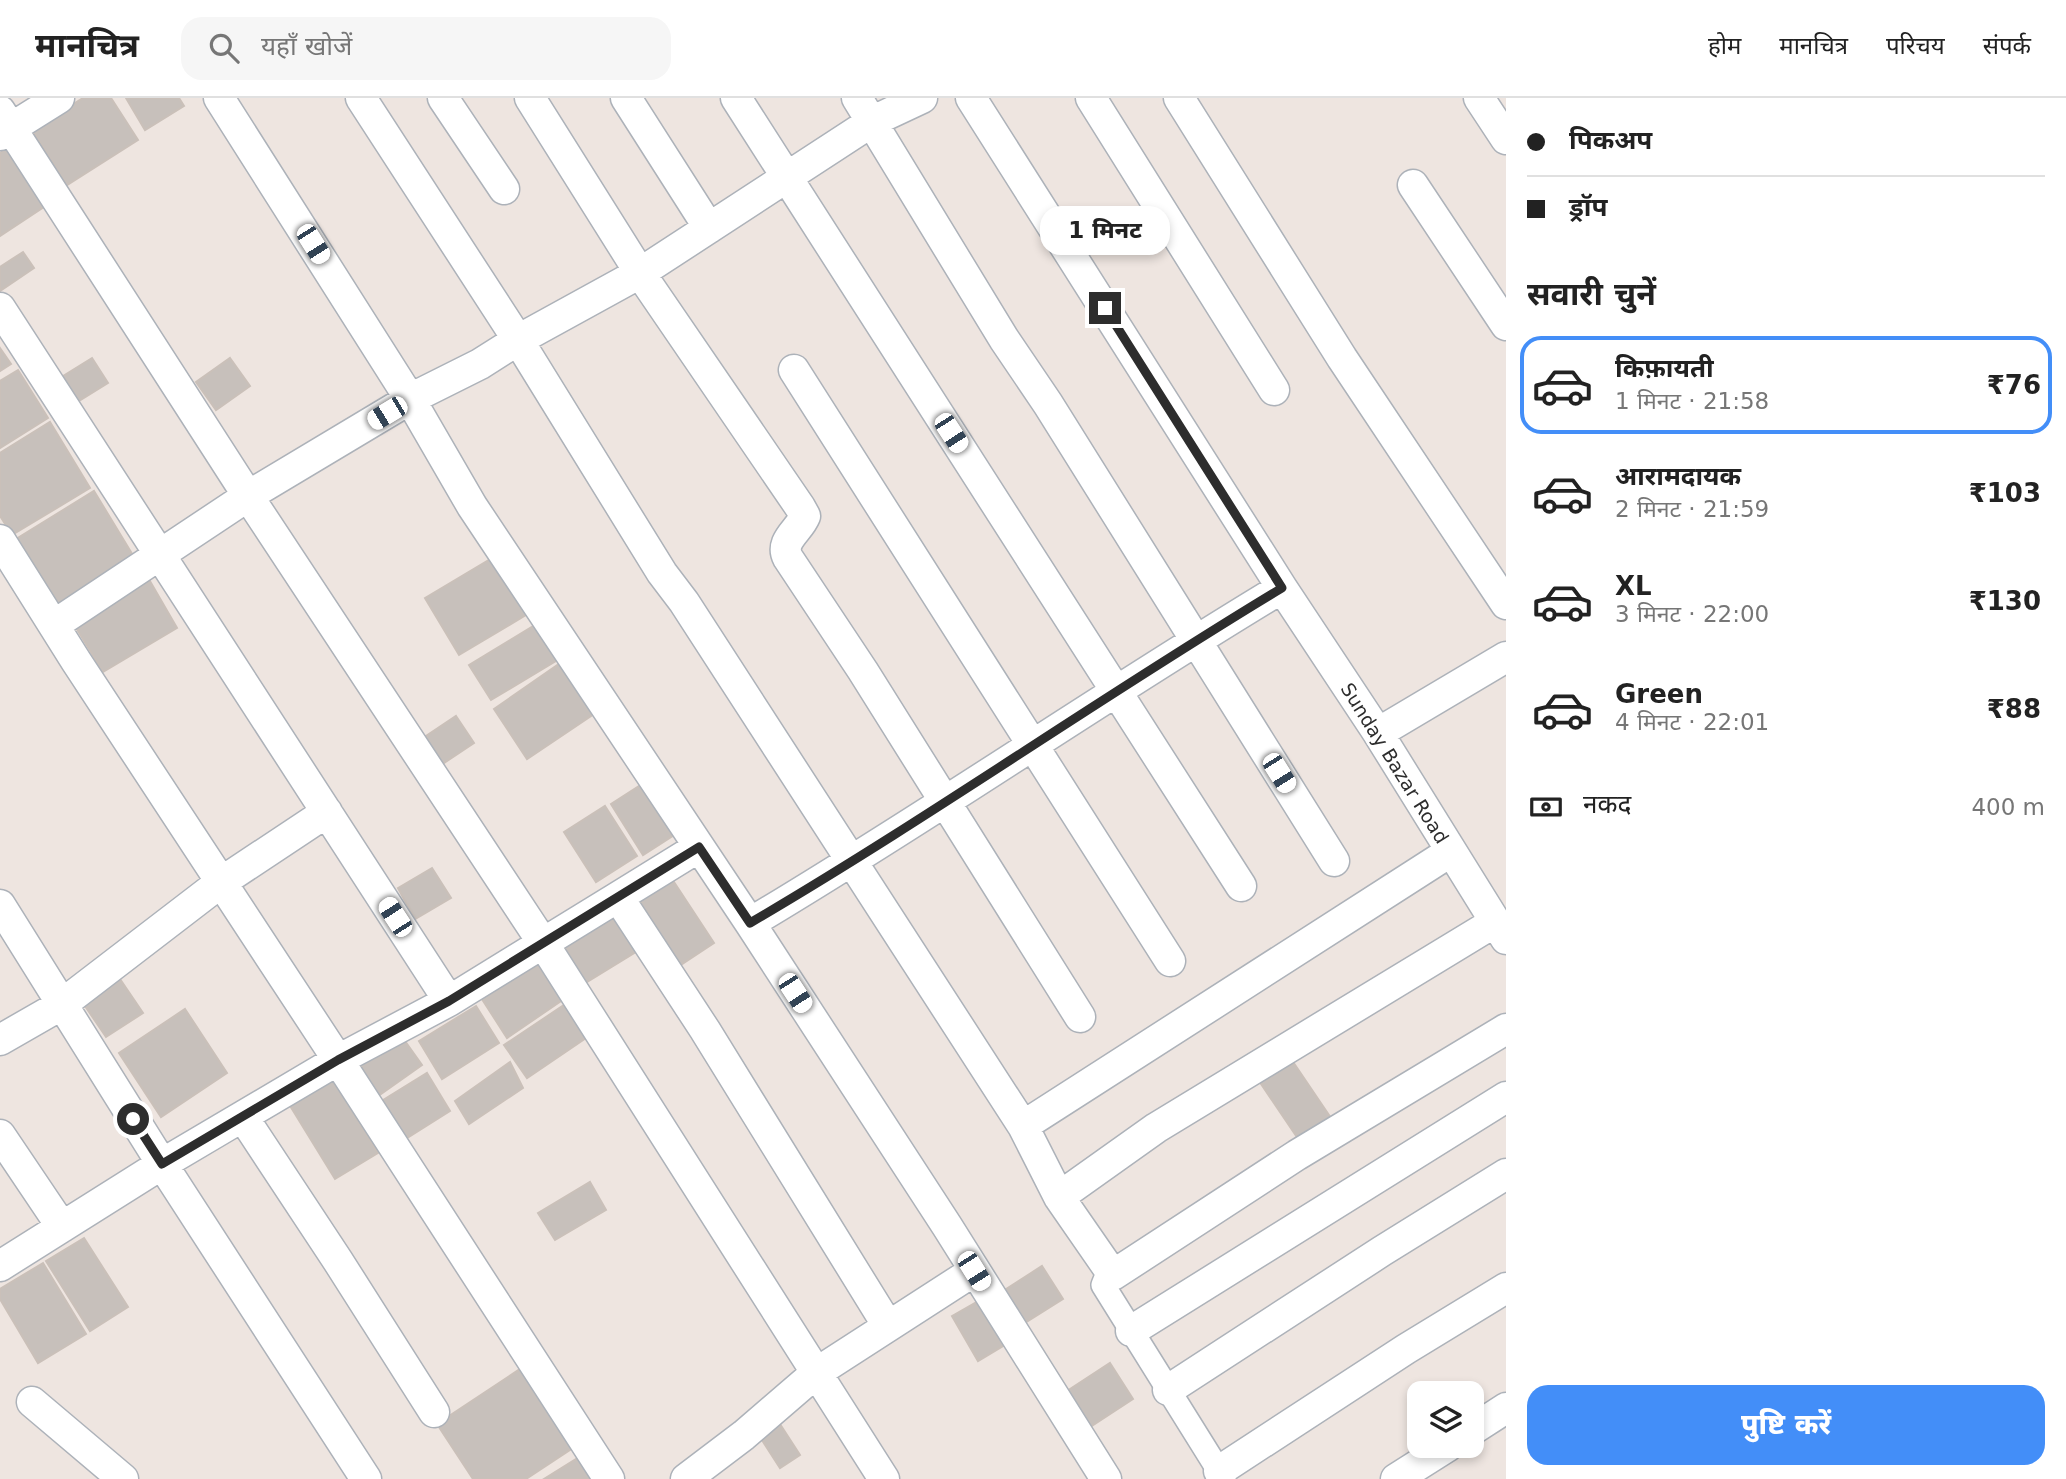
<!DOCTYPE html>
<html lang="hi">
<meta charset="utf-8">
<style>
:root{--surface:#fff;--page:#f6f6f6;--text:#222;--muted:#767676;--line:#e0e0e0;--accent:#438ef8}
body{margin:0;font-family:"DejaVu Sans","Noto Sans Devanagari",sans-serif;background:var(--page);color:var(--text);height:100vh;display:flex;flex-direction:column;font-size:26px;white-space:nowrap}
*{box-sizing:border-box;margin:0}
p{font-size:23px;color:var(--muted)}
.icon{flex:none;width:38px;height:38px;fill:none;stroke:currentColor;stroke-width:2;stroke-linecap:round;stroke-linejoin:round}
.map{position:relative;flex:1;overflow:hidden}
.sheet{display:flex;flex-direction:column;background:var(--surface);width:560px}
.sheet>*{flex:none}
.top-card{display:grid;align-content:center;height:154px;padding:0 21px;background:var(--surface)}
.controls{position:absolute;left:1407px;top:1283px;display:grid;gap:14px}
.controls a{display:grid;place-items:center;width:77px;height:77px;border-radius:14px;background:var(--surface);box-shadow:0 4px 10px #0003;font-size:35px}
.end{position:absolute;width:32px;height:32px;margin:-16px;border:9px solid #2d2d2d;background:#fff;box-shadow:0 0 0 4px #fff}
.from{border-radius:50%}
.bubble{position:absolute;height:49px;border-radius:21px;background:var(--surface);box-shadow:0 4px 10px #0003;font-size:23px;font-weight:800;line-height:49px;text-align:center}
.car{position:absolute;width:21px;height:42px;margin:-21px -10px;border-radius:9px;box-shadow:0 0 5px 2px #0007;background:linear-gradient(#fff 24%,#345 0 40%,#fff 0 76%,#345 0 86%,#fff 0)}
.top-card b{display:flex;align-items:center;gap:24px;height:66px;font-size:26px}
.top-card b+b{border-top:2px solid var(--line)}
.top-card i{width:18px;height:18px;background:var(--text)}
ul{padding:0;list-style:none}
li{display:flex;align-items:center;gap:21px;height:98px;margin:0 14px 10px;padding:0 7px;border:4px solid transparent;border-radius:21px}
li div{flex:1}
li b{display:block;font-size:26px}
li em{font-style:normal;font-weight:800}
li.current{border-color:var(--accent)}
li>.icon{width:63px;height:63px;stroke-width:1.5}
h2{padding:0 21px;font-size:32px;line-height:84px}
.pay{display:flex;align-items:center;gap:18px;height:77px;padding:0 21px;font-size:26px}
.pay p{margin-inline-start:auto}
.cta{display:flex;gap:14px;margin-top:auto;padding:14px 21px}
.cta a{flex:1;height:80px;border-radius:21px;background:var(--accent);color:#fff;font-size:28px;font-weight:800;line-height:80px;text-align:center}
header{display:flex;align-items:center;gap:42px;box-sizing:border-box;height:98px;padding:0 35px;background:var(--surface);border-bottom:2px solid var(--line)}
header strong{font-size:33px}
nav{display:flex;gap:38px;margin-inline-start:auto;font-size:24px}
.search{width:490px;height:63px;background:var(--page);display:flex;align-items:center;gap:18px;box-sizing:border-box;padding:0 24px;border-radius:21px;color:var(--muted);font-size:26px}
main{display:flex;flex:1;min-height:0}
.map>svg:first-child{display:block}
.building{fill:#c7c0bb;stroke:#cac0b9;stroke-width:2}
.lines{fill:none;stroke-linecap:round;stroke-linejoin:round}
.pedestrian-casing{stroke:#adb2b9;stroke-width:26}
.minor-casing{stroke:#adb2b9;stroke-width:33}
.pedestrian{stroke:#fff;stroke-width:23}
.minor{stroke:#fff;stroke-width:30}
.route{stroke:#2d2d2d;stroke-width:9}
.labels{text-anchor:middle;dominant-baseline:central;stroke-width:5;stroke-linejoin:round;paint-order:stroke}
.street-label{font-size:19px;fill:#2d2d2d;stroke:#fff}
</style>
<header>
<strong>मानचित्र</strong>
<div class="search"><svg class="icon" aria-label="search" viewBox="0 0 24 24"><circle cx="10" cy="10" r="6"/><path d="M15 15l6 6"/></svg>यहाँ खोजें</div>
<nav><a>होम</a><a>मानचित्र</a><a>परिचय</a><a>संपर्क</a></nav>
</header>
<main>
<div class="map">
<svg width="1506" height="1381" viewBox="0 0 1506 1381">
<rect width="100%" height="100%" fill="#eee5e0"/>
<path class="building" d="M83,0H111L138,42L67,87L32,32Z
M126,0H179L184,8L145,32Z
M12,47L50,105L0,138V55Z
M23,154L34,170L0,193V169Z
M0,250L11,266L0,273Z
M92,260L108,285L71,308L55,283Z
M230,260L250,288L216,312L196,284Z
M18,272L48,320L0,350V283Z
M50,324L90,390L12,437L0,418V355Z
M94,393L140,469L64,520L16,441Z
M497,457L531,514L459,557L425,500Z
M147,478L177,530L103,574L72,523Z
M545,521L566,557L491,602L469,567Z
M569,559L603,610L527,661L494,611Z
M456,618L474,645L438,669L420,642Z
M647,683L679,734L643,757L611,706Z
M605,708L637,758L596,784L564,734Z
M432,770L451,800L415,821L398,790Z
M672,781L714,845L679,868L637,804Z
M608,809L636,854L577,890L550,845Z
M537,862L564,901L507,940L480,898Z
M120,881L143,915L106,939L83,905Z
M567,905L589,938L527,980L504,947Z
M476,908L499,945L442,981L419,943Z
M185,911L227,975L161,1019L119,955Z
M400,936L422,967L378,998L356,967Z
M1287,955L1333,1023L1301,1045L1255,977Z
M510,964L523,990L469,1026L455,1003Z
M427,975L450,1013L399,1045L375,1007Z
M332,980L378,1055L335,1081L289,1006Z
M590,1084L606,1112L555,1142L538,1115Z
M84,1140L128,1209L90,1233L46,1163Z
M43,1165L86,1236L38,1265L0,1201V1191Z
M1042,1168L1063,1201L1023,1226L1003,1193Z
M980,1202L1005,1247L978,1263L952,1218Z
M1110,1265L1133,1301L1090,1329L1067,1293Z
M523,1269L576,1348L526,1381H473L437,1326Z
M778,1323L800,1357L780,1370L758,1336Z
M581,1358L595,1381H544Z"/>
<g class="lines">
<g class="pedestrian-casing">
<path id="pedestrian" d="M1113,1177L1105,1182L1103,1187L1224,1381"/>
</g>
<g class="minor-casing">
<path id="minor" d="M219,0L410,301L472,408L750,825L947,1128L1106,1381
M361,0L518,242L662,475L684,504L1023,1028L1059,1099L1113,1177L1297,1057L1506,931
M443,0L504,91
M530,0L640,175L800,409L805,418C799,433 779,443 788,460L863,573L1080,919
M626,0L709,130
M736,0L1241,788
M857,0L1004,241L1048,306L1334,763
M971,0L1282,490L1378,635L1506,841
M1091,0L1274,292
M1179,0L1342,260L1506,506
M1479,0L1506,41
M0,13L248,398L543,845L884,1381
M0,37L59,0
M1413,87L1506,227
M0,210L449,903
M794,272L1170,863
M0,442L76,563L338,962L162,1066L0,1168
M54,527L248,398L410,301L480,266L518,242L640,175L873,23L922,0
M1378,635L1506,559
M699,749L618,799L705,932L888,1228
M0,807L162,1066L366,1381
M750,825C930,718 1102,598 1282,490
M0,942L61,907L220,785L327,714
M243,1019L338,1163L434,1314
M1023,1028L1450,754
M0,1037L62,1129
M1059,1099L1156,1030L1495,824
M1131,1233L1506,999
M1168,1292L1382,1153L1506,1076
M32,1304L123,1381
M1472,1332L1506,1310
M1219,1373L1406,1251L1506,1190
M609,1381L338,962L449,903L618,799
M686,1381L744,1337L816,1275L974,1173
M1396,1381L1448,1348"/>
</g>
<use href="#pedestrian" class="pedestrian"/>
<use href="#minor" class="minor"/>
</g>
<g class="lines">
<path class="route" d="M133,1021L162,1066L338,962L449,903L699,749L750,825C931,719 1102,598 1282,490L1105,210"/>
</g>
<g class="labels">
<g class="street-label">
<text transform="translate(1395 665) rotate(58)">Sunday Bazar Road</text>
</g>
</g>
</svg>
<div class="controls">
<a><svg class="icon" aria-label="layers" viewBox="0 0 24 24"><path d="M12 4l9 5-9 5-9-5zM3 14l9 5 9-5"/></svg></a>
</div>
<i class="end from" style="left:133px;top:1021px"></i>
<i class="end" style="left:1105px;top:210px"></i>
<div class="bubble" style="left:1040px;top:108px;width:130px">1 मिनट</div>
<i class="car" style="left:313px;top:146px;rotate:148deg"></i>
<i class="car" style="left:387px;top:315px;rotate:239deg"></i>
<i class="car" style="left:951px;top:335px;rotate:147deg"></i>
<i class="car" style="left:1279px;top:675px;rotate:148deg"></i>
<i class="car" style="left:395px;top:819px;rotate:327deg"></i>
<i class="car" style="left:795px;top:895px;rotate:147deg"></i>
<i class="car" style="left:974px;top:1173px;rotate:148deg"></i>
</div>
<section class="sheet">
<div class="top-card">
<b><i class="from"></i>पिकअप</b>
<b><i></i>ड्रॉप</b>
</div>
<h2>सवारी चुनें</h2>
<ul>
<li class="current"><svg class="icon" aria-label="car" viewBox="0 0 24 24"><path d="M5 17H2v-5l4-1 3-4h7l3 4 3 1v5h-3M9 17h6M6 11h13"/><circle cx="7" cy="17" r="2"/><circle cx="17" cy="17" r="2"/></svg><div><b>किफ़ायती</b><p>1 मिनट · 21:58</p></div><em>₹76</em></li>
<li><svg class="icon" aria-label="car" viewBox="0 0 24 24"><path d="M5 17H2v-5l4-1 3-4h7l3 4 3 1v5h-3M9 17h6M6 11h13"/><circle cx="7" cy="17" r="2"/><circle cx="17" cy="17" r="2"/></svg><div><b>आरामदायक</b><p>2 मिनट · 21:59</p></div><em>₹103</em></li>
<li><svg class="icon" aria-label="car" viewBox="0 0 24 24"><path d="M5 17H2v-5l4-1 3-4h7l3 4 3 1v5h-3M9 17h6M6 11h13"/><circle cx="7" cy="17" r="2"/><circle cx="17" cy="17" r="2"/></svg><div><b>XL</b><p>3 मिनट · 22:00</p></div><em>₹130</em></li>
<li><svg class="icon" aria-label="car" viewBox="0 0 24 24"><path d="M5 17H2v-5l4-1 3-4h7l3 4 3 1v5h-3M9 17h6M6 11h13"/><circle cx="7" cy="17" r="2"/><circle cx="17" cy="17" r="2"/></svg><div><b>Green</b><p>4 मिनट · 22:01</p></div><em>₹88</em></li>
</ul>
<div class="pay"><svg class="icon" aria-label="cash" viewBox="0 0 24 24"><path d="M3 7h18v10H3z"/><circle cx="12" cy="12" r="2"/></svg>नकद<p>400 m</p></div>
<div class="cta"><a>पुष्टि करें</a></div>
</section>
</main>
